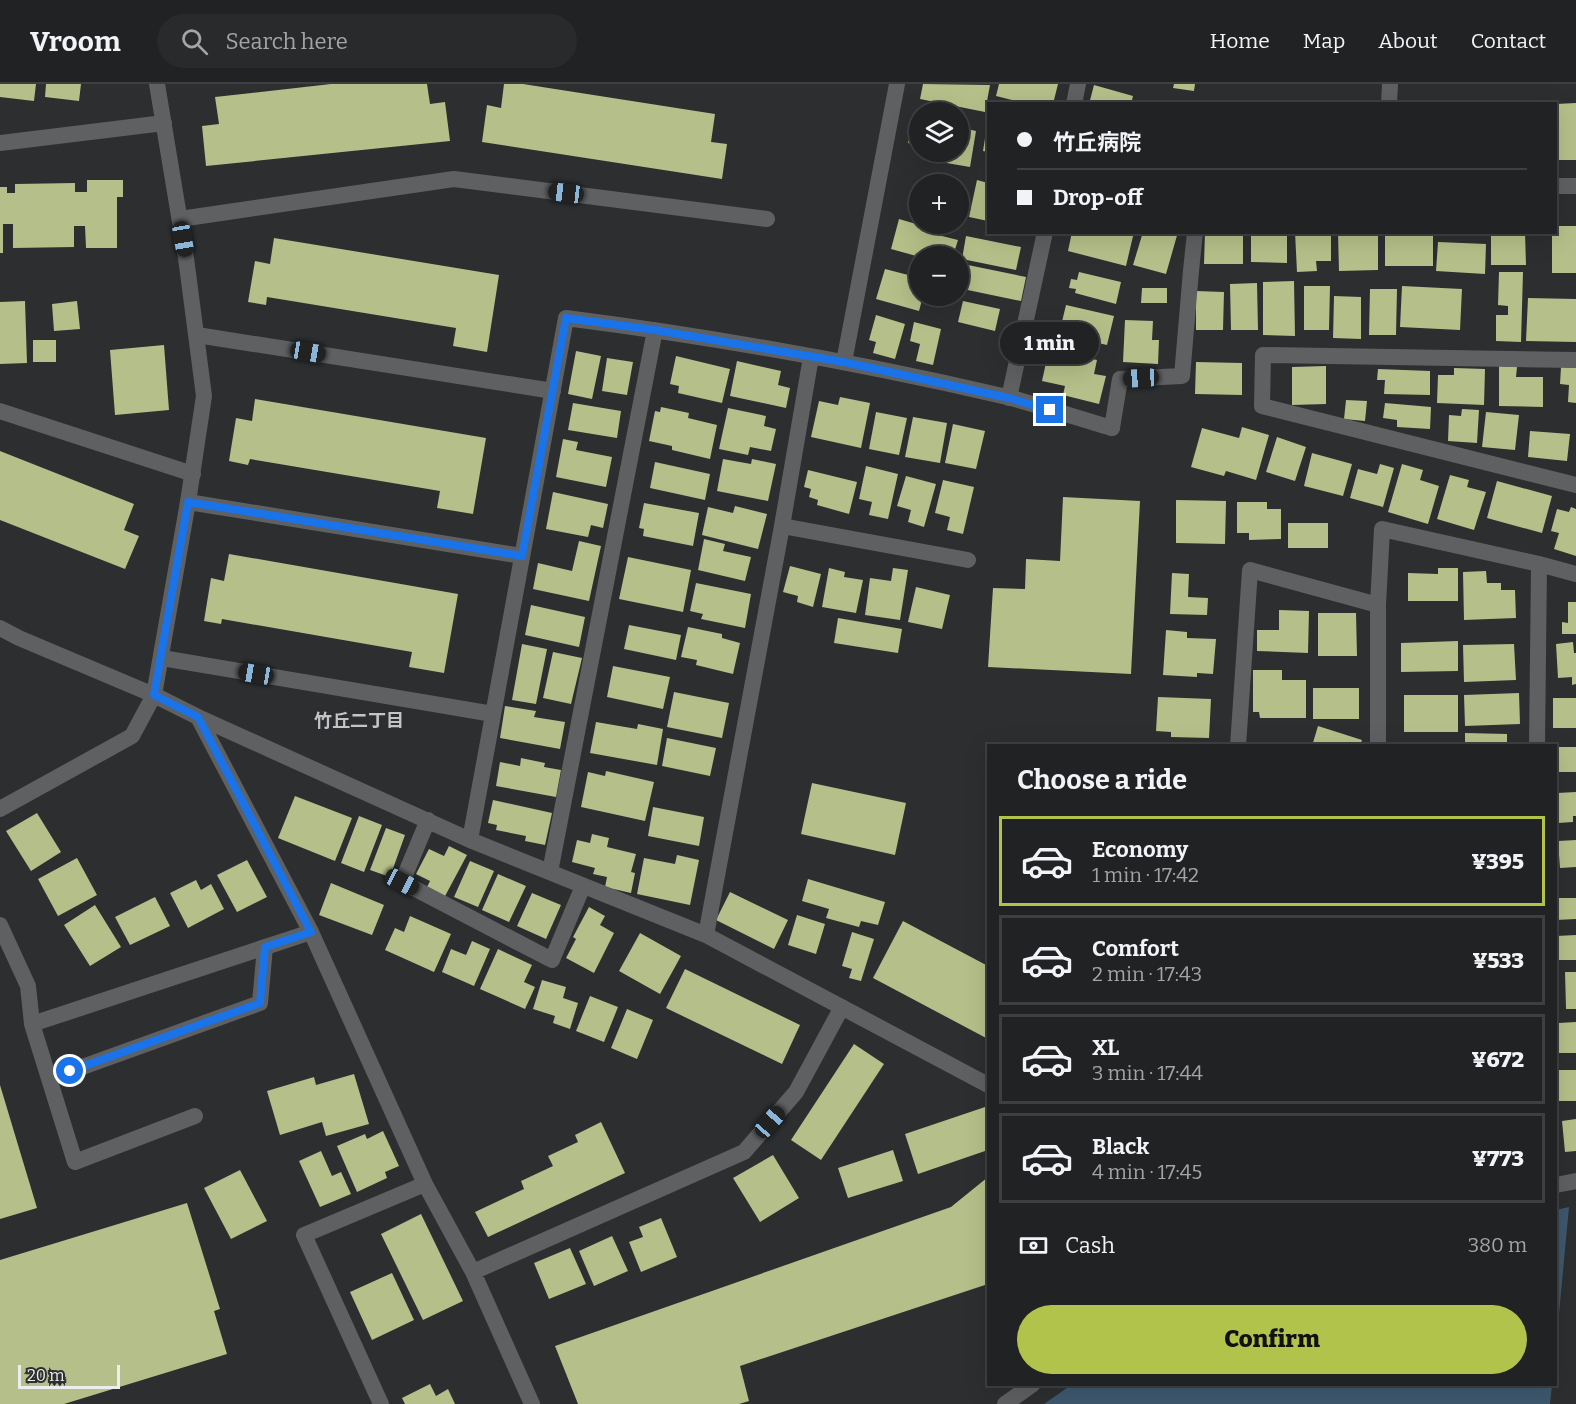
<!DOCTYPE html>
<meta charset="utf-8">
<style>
:root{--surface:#212224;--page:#292a2c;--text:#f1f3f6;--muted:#a2a4a6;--line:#3e3f41;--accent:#b2c34c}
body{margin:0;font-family:Bitter,"Noto Sans JP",serif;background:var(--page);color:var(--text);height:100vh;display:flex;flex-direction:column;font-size:22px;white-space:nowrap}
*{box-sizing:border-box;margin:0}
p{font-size:20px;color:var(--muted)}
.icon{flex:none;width:33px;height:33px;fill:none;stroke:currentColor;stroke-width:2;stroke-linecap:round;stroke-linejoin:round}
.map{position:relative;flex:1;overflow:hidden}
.side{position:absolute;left:987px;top:660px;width:570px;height:642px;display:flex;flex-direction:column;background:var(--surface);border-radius:0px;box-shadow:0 6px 24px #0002,0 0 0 2px var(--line)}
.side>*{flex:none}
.hud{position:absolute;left:987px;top:18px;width:570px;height:132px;border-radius:0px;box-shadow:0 6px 24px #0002,0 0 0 2px var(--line);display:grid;align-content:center;height:132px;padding:0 30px;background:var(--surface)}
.buttons{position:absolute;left:909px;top:18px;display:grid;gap:12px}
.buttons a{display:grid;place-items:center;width:60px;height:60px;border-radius:50%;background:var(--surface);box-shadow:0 6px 24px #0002,0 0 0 2px var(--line);font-size:30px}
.scale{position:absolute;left:18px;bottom:15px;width:102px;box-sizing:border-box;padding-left:6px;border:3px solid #ecedef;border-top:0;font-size:16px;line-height:21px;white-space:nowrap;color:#ecedef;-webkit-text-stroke:4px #2c2e30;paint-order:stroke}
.end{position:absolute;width:27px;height:27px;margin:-14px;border:8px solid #1a73e8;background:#fff;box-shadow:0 0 0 3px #fff}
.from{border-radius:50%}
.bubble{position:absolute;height:42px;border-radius:21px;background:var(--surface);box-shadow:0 6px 24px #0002,0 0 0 2px var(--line);font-size:20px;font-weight:800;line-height:42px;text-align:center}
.car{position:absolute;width:18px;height:36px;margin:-18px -9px;border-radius:8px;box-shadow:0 0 4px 2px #0007;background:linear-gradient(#222 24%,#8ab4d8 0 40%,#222 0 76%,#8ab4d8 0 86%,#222 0)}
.hud b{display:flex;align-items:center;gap:21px;height:57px;font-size:22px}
.hud b+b{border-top:2px solid var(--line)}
.hud i{width:15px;height:15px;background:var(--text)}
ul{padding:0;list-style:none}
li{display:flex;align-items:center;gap:18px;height:90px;margin:0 12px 9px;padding:0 18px;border:3px solid var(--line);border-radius:0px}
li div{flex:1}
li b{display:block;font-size:22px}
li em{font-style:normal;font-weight:800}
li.on{border-color:var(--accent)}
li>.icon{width:54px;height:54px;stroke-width:1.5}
h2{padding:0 30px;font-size:27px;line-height:72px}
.pay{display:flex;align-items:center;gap:15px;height:66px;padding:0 30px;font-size:22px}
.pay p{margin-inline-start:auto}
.button{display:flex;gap:12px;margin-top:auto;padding:12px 30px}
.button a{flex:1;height:69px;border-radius:36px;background:var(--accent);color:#111;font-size:24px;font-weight:800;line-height:69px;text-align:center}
header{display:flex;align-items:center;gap:36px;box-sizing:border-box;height:84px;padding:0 30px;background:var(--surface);border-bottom:2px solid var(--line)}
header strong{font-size:28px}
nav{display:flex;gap:33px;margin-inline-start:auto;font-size:21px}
.search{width:420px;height:54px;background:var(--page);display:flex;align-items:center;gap:15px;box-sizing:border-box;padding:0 21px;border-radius:33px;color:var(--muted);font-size:22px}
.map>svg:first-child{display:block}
.green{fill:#3e586e}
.building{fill:#b5bf89}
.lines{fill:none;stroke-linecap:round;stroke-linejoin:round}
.service{stroke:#5e6061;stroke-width:16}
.minor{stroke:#5e6061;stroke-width:16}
.tertiary{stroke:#5e6061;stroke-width:16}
.route{stroke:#1a73e8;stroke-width:8}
.labels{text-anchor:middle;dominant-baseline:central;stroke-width:6;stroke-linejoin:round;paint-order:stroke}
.neighbourhood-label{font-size:18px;font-weight:bold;fill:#c2c5c8;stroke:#2c2e30}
</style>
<header>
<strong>Vroom</strong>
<div class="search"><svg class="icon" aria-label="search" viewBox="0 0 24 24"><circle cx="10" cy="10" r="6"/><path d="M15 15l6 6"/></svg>Search here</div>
<nav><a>Home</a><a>Map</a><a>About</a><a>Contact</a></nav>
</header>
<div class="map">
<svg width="1576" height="1320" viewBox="0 0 1576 1320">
<rect width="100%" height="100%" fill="#2c2e30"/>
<path class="green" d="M1569,1123L1556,1262V1126Z
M1071,1301V1300L1552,1301L1550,1320H1044Z"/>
<path class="building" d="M0,0H36L34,17L0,13Z
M46,0H81L79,17L45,13Z
M331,0H427L430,20L445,18L450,57L206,82L202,42L219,40L215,13Z
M504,0H523L715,30L711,58L727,60L722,95L482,58L487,21L501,24Z
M923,0L990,1L985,28L920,15Z
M999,0H1058L1053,20H1028L996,12Z
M1174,0H1195L1194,7L1173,4Z
M1094,1L1133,12L1131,20H1089Z
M1576,19V76H1556V20Z
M913,34L920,36V61L908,59Z
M987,42H988V68L983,67Z
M958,43L976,47L970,83L923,75L924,68H958Z
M87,96H123V113H117V164H86L85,142H74V163L13,164V140H3V169H0V103H7V109H15V100L75,99V108H87Z
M977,96L988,99V137L969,133Z
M899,135L923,142L922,147L958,156L953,172L920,173L891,165Z
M1556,142H1576V189H1552V148H1556Z
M1072,148H1134L1126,182L1068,167Z
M1143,148H1178L1166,190L1133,181Z
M1205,148H1243V180H1204Z
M1251,148H1287V179L1251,178Z
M1295,148H1331V177H1316L1317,187L1297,188Z
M1338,148H1378V186L1339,187Z
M1491,148H1525L1526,181H1491Z
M1385,151H1433V182H1385Z
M966,152L1021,163L1016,186L962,175Z
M274,154L499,191L487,268L453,262L456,244L267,213L266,221L248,218L255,177L270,180Z
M1438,158L1486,160L1485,190L1436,187Z
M958,179L1026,193L1021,217L958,204Z
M885,185L920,194V212H923L919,227L876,215Z
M1079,188L1121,198L1116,220L1075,209L1076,205L1069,204L1071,195L1077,196Z
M1499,188H1523L1521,258L1496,257V231H1508V222L1498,221Z
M1294,197L1295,252L1263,251V198Z
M1257,199L1258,246H1231L1230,200Z
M1304,202H1330L1329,246H1304Z
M1402,202L1462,205L1460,246L1400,243Z
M1142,204H1167V219H1141Z
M1370,205H1397L1396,251H1369Z
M1196,207L1224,208L1223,246H1196Z
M1334,212L1361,213V255L1333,254Z
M1528,214L1576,215V258L1526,257Z
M25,217L27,279L0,280V218Z
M77,217L80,245L54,247L52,220Z
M963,217L1000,225L995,247L958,238Z
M1066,221L1114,232L1107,261L1059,250Z
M876,231L905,240L895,275L873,269L876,258L869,256Z
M1125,236L1153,237L1152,256H1159L1158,280L1123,278Z
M914,238L941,245L933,281L916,277L920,260L910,257Z
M33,256H56V278H33Z
M164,261L169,326L115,331L110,266Z
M1049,265L1097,276L1094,290L1106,292L1099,320L1063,311L1065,302L1042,297Z
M576,267L601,272L592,315L568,310Z
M676,272L730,285L722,319L678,309L679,302L670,300Z
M607,274L633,278L627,311L602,307Z
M737,277L781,287L778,301L790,304L786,324L730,312Z
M1196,278L1242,279V311L1195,310Z
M1326,282V320L1292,321V283Z
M1499,282L1517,283L1516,293H1543V323L1499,322Z
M1561,283L1576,284V319L1568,318L1569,301L1560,300Z
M1454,284L1485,285L1484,321L1437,319L1438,291H1454Z
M1378,285L1430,287V311L1384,310L1385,296H1377Z
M840,313L870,319L861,364L811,353L819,317L838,321Z
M255,315L486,354L473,430L437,424L440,407L250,375L248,381L229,377L236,334L252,337Z
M1346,316L1367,317L1365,337L1344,335Z
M573,319L621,327L617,354L568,346Z
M1385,319L1431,323L1430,345L1397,343V336L1383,334Z
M661,323L689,329L688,334L717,341L710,375L672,366V362L649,357L655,327L660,328Z
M728,324L766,332L764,342L776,345L771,367L750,363L748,371L719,365Z
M1462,325L1479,326L1477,359L1448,357L1449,331L1461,332Z
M876,328L907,334L899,371L869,365Z
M1486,328L1519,331L1515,366L1482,363Z
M913,333L947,339L940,379L905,373Z
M953,340L985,347L976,385L945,379Z
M1242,343L1269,351L1256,396L1226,387L1224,392L1191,383L1202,344L1239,354Z
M1530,347L1570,350L1567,377L1528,373Z
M1277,353L1306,363L1295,397L1266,388Z
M563,355L578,358L576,366L612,373L606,403L556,393Z
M0,367L134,420L124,446L139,452L125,485L0,436Z
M1312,369L1352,380L1343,412L1304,402Z
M723,375L751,380L752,375L776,380L768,417L717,407Z
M655,378L710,390L705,416L650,404Z
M1380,380L1394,384L1383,423L1350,414L1358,385L1377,390Z
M1402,380L1423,386L1420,396L1439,402L1428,440L1388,428Z
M866,382L898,390L888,435L869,431L872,418L859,415Z
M808,386L857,398L849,430L817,421L818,416L809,413L811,405L804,403Z
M1450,391L1469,396L1467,403L1486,408L1474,446L1437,435Z
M906,392L936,400L924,443L908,438L911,426L897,422Z
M943,396L974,403L963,450L947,446L950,433L935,429Z
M1497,397L1552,412L1542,449L1487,434Z
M553,408L608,420L603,444L591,441L588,453L546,445Z
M1063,413L1140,417L1131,590L988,583L993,504L1025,505L1026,475L1060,477Z
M1176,416L1226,417L1225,460L1176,459Z
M1237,418H1267V425H1281V455L1249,456V449H1237Z
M644,419L699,429L693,462L643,452L644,445L639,444Z
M735,422L767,430L758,465L702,451L708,423L733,429Z
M1571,423L1576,425V472L1554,465L1559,449L1551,447L1557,425L1569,428Z
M1288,439H1328V464H1288Z
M704,455L725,460L723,467L751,473L745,497L698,486Z
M579,457L601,462L589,517L533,505L538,479L572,487Z
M229,470L458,510L444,589L409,583L412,568L222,535L221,540L204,537L211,494L224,497Z
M628,473L691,486L683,528L619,515Z
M790,482L821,490L813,523L797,518L798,512L783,508Z
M829,484L845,488L844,493L863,496L856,529L822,523Z
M893,484L908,486L900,536L865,531L870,494L891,497Z
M1438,484H1458V517H1408V489L1438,490Z
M1486,487L1487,499H1501V506H1515L1516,534L1464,536L1463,488Z
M1172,489L1189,490L1188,513L1208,514L1207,531L1170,530Z
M696,499L751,510L745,544L701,535L703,530L690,527Z
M916,503L950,511L942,545L908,538Z
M1568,518H1576V550H1562V538L1568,539Z
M531,521L585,533L579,563L525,551Z
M1279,526L1309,527L1308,569L1257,567V546H1279Z
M1318,529H1356L1357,572H1318Z
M838,534L902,545L898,569L834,559Z
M629,541L681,551L676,576L624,565Z
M688,543L722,550V554L740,559L733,590L696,581L697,576L681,573Z
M1166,546L1187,548V554L1216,555L1213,590L1197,589V593L1163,591Z
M1458,557V587L1401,588V559Z
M1573,558L1574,569H1576V600L1572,601V593L1558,594L1556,560Z
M522,560L547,565L536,620L512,616Z
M1514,560L1516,596L1464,598L1463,561Z
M553,568L582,574L571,620L543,614Z
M613,582L670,593L663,625L607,613Z
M1253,586H1282V596H1306V634H1260L1259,628H1253Z
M1313,604H1359V635H1313Z
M674,608L729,619L722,654L667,643Z
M1519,609L1520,640L1465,642L1464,611Z
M1404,611H1458V648H1404Z
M1158,613L1211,615L1209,654L1171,653V648L1156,647Z
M1553,614H1576V644H1553Z
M505,622L536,627L534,633L565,638L560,665L500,654Z
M596,638L637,645L638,640L663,645L657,681L590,669Z
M1318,642L1362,656L1360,662H1312Z
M1465,649L1507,650V662H1465Z
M667,654L716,664L710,692L662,682Z
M1254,658L1300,659V662H1254Z
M1556,663H1576V688H1556Z
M521,674L545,679L544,683L561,686L556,713L496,702L500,678L520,682Z
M606,687L654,698L645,737L581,723L588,688L605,692Z
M812,699L906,719L895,771L801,750Z
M1576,708V732H1573V738L1558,739L1557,709Z
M295,712L352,734L335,777L278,754Z
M493,716L552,729L545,761L525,757L526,752L496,746L497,741L488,739Z
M653,723L704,733L699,762L648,752Z
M37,729L61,768L31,787L6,747Z
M359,732L382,741L364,788L341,779Z
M386,744L405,751L390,793L370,786Z
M592,750L609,754L607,763L636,770L631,788L635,789L631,809L605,803L607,793L593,790L595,784L572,778L577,756L590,759Z
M1576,756V783L1560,784L1558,757Z
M449,762L467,771L444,814L426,805L430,797L416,790L429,765L444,772Z
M677,771L699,776L690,821L637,810L644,774L675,780Z
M77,774L97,811L58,832L38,795Z
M247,776L267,813L237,828L217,791Z
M470,777L494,787L478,823L454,813Z
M498,790L526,802L509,838L482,826Z
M808,795L885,818L878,841L861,837L859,843L826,834L829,825L802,817Z
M196,796L201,806L211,800L224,825L188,844L170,809Z
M331,799L384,821L372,851L319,831Z
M730,808L788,836L774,865L716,836Z
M532,809L561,821L546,855L517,842Z
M155,813L170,842L130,861L115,833Z
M1556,814H1576V835L1556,836Z
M95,821L121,863L90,882L64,841Z
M589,823L605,832L600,841L614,849L594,889L566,874L576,855L573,853Z
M797,831L825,840L816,870L788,861Z
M410,832L451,850L434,888L385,866L395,844L404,848Z
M903,837L988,882V955L873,894Z
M852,848L874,855L861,897L849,894L852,885L842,882Z
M640,849L681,872L660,910L619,887Z
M1576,851V876H1557L1556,852Z
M472,857L490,865L474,902L442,888L451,865L466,871Z
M498,865L532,881L524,898L535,903L525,925L480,905Z
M685,885L800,941L782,980L666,924Z
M1565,888H1576V925H1566Z
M542,896L566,903L563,914L578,919L570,945L553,939L555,932L533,925Z
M590,912L618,923L604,958L576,947Z
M627,925L653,936L637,975L611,964Z
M1576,938V969H1558V939Z
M854,960L884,980L821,1076L791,1056Z
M1557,986H1576V1017H1557Z
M354,990L369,1040L326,1052L322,1038L280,1051L267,1007L314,993L316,1001Z
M0,1001L37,1124L0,1135Z
M988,1022V1066L918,1090L905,1050Z
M1576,1035V1067L1565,1068L1562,1037Z
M601,1038L625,1089L488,1153L475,1128L524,1105L521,1097L553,1082L548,1072L578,1058L575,1051Z
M383,1047L399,1082L385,1088L387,1094L357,1108L337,1062L365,1050L367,1055Z
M893,1066L903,1097L848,1114L838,1084Z
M321,1067L332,1092L341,1088L351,1110L320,1123L299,1077Z
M773,1071L799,1114L760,1138L733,1094Z
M240,1086L267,1137L231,1155L204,1104Z
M988,1093V1200L740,1282L749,1317L739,1320H578L555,1262L951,1123Z
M187,1119L220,1225L214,1227L227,1270L64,1320H0V1176Z
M421,1130L463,1217L423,1236L381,1150Z
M661,1134L677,1173L641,1188L629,1158L643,1153L639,1143Z
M612,1152L628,1187L594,1202L579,1167Z
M570,1164L586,1200L549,1215L534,1179Z
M392,1189L414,1236L372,1256L350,1208Z
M430,1300L436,1312L448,1305L455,1320H405L402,1314Z"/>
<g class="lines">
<path class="service" d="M1074,20L1078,0
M0,59L164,39
M180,135L454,95L767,135
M197,251L553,307
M1009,314L1045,148
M0,327L193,390
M1112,344L1120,295L1182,292L1191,187
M188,418L522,472
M162,574L493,630
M0,841L28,902L32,940L75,1078L195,1032
M32,940L311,848
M49,995L260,919L265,863"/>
<path class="minor" d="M1389,20L1390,0
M1556,102H1576
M1191,187L1195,148
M1576,276L1263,271L1262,322L1576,401
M844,278L897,0
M782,442L968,476
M0,544L19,554L154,611L198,633L470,756L706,851L988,1001
M198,633L311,848L425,1100L473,1188L532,1320
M1238,662L1250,486L1378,521
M1378,662V521L1382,445L1539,480L1576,490
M1537,662L1539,480
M0,725L132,652L154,611L188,418L204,312L186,174L157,0
M428,736L402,798L552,876L583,802
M470,756L566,234C714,253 861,279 1007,313C1042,322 1077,334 1112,344
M550,788L655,246
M706,851L782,442L811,273
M473,1188L744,1068L796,1008L842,923
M381,1320L304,1151L425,1100"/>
<path class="tertiary" d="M1556,1101L1576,1097
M1005,1320L1033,1300"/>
</g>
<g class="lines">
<path class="route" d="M70,987L260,919L265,863L311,848L198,633L154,611L188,418L522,472L566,234L655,246L844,278L1009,314L1050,326"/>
</g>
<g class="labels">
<g class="neighbourhood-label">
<text x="359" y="637">竹丘二丁目</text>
</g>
</g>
</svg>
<div class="buttons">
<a><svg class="icon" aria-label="layers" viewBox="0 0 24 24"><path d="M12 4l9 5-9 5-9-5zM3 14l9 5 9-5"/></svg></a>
<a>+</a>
<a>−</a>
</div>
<div class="scale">20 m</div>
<i class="end from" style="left:70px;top:987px"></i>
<i class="end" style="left:1050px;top:326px"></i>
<div class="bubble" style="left:1000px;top:238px;width:99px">1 min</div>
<i class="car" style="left:566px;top:109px;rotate:277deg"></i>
<i class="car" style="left:183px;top:155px;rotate:170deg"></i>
<i class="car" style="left:308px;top:268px;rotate:99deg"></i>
<i class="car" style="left:1141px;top:294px;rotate:267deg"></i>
<i class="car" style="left:256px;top:590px;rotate:280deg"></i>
<i class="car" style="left:402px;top:798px;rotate:118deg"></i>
<i class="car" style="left:770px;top:1038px;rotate:41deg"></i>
<div class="hud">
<b><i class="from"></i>竹丘病院</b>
<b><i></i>Drop-off</b>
</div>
<section class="side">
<h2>Choose a ride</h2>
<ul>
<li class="on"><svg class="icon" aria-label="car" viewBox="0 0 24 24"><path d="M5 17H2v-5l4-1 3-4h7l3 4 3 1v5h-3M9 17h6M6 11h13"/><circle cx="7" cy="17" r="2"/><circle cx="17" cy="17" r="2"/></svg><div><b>Economy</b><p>1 min · 17:42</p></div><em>¥395</em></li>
<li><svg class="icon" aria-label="car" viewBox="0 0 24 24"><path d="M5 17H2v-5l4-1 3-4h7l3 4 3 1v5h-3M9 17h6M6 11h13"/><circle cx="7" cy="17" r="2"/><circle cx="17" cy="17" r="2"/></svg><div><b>Comfort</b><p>2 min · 17:43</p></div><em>¥533</em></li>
<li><svg class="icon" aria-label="car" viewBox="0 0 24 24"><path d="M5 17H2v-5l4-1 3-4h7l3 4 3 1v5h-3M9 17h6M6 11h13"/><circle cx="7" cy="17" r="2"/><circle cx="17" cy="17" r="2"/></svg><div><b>XL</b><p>3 min · 17:44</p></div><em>¥672</em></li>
<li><svg class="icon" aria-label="car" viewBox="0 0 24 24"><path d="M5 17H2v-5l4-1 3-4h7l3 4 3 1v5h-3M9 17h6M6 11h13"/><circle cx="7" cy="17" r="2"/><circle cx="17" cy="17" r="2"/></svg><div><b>Black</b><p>4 min · 17:45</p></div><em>¥773</em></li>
</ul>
<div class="pay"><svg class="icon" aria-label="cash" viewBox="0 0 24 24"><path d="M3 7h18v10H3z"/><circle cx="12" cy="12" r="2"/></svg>Cash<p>380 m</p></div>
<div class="button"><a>Confirm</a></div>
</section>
</div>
